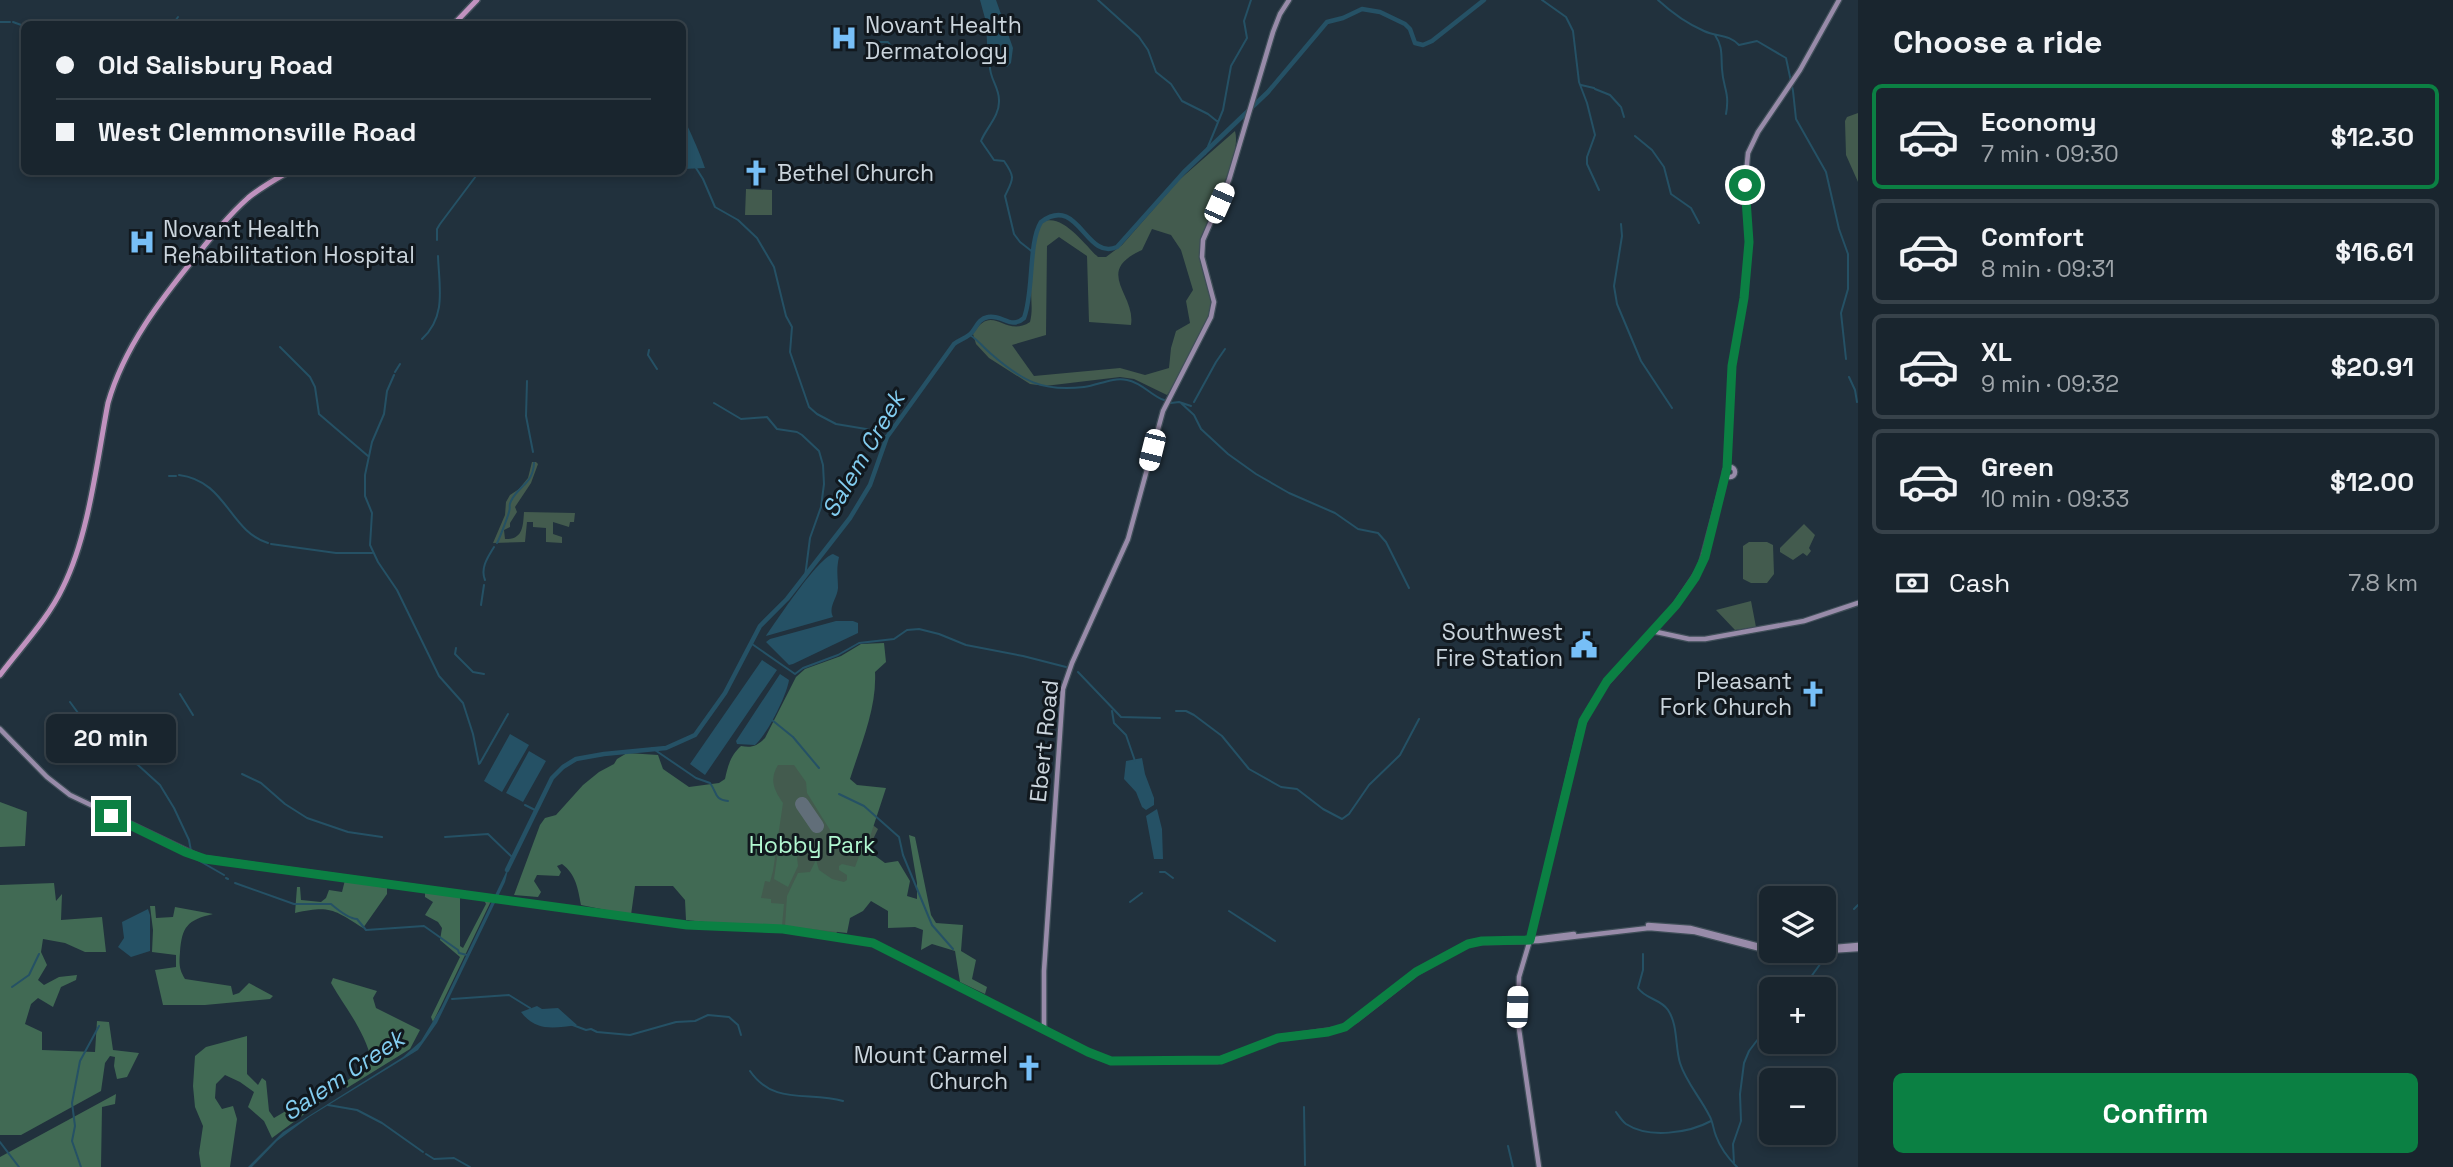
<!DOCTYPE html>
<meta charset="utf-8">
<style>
:root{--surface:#19252e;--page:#222d36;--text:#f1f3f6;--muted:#9fa5aa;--line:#37424a;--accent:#0b8043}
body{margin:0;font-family:"Space Grotesk",sans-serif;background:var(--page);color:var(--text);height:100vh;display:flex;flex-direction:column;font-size:26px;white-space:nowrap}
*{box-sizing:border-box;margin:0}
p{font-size:23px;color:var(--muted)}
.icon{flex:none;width:38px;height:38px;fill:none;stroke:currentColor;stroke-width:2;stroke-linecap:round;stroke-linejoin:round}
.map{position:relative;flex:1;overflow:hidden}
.panel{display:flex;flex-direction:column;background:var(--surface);width:595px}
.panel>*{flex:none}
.top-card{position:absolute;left:21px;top:21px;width:665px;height:154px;border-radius:10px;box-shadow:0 4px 10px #0003,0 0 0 2px var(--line);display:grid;align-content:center;height:154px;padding:0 35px;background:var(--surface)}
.controls{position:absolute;left:1759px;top:886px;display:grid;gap:14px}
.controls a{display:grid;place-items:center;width:77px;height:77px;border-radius:10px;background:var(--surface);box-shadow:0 4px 10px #0003,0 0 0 2px var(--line);font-size:35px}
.end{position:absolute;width:32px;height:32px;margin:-16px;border:9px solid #0b8043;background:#fff;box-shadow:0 0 0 4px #fff}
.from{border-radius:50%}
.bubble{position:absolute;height:49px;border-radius:10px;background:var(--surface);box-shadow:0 4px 10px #0003,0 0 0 2px var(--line);font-size:23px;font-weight:600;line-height:49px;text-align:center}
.car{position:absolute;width:21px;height:42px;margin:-21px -10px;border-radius:9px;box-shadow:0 0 5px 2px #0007;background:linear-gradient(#fff 24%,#345 0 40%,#fff 0 76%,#345 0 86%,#fff 0)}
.top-card b{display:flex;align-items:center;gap:24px;height:66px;font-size:26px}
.top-card b+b{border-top:2px solid var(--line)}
.top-card i{width:18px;height:18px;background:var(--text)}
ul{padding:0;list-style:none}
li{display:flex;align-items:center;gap:21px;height:105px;margin:0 14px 10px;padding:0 21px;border:4px solid var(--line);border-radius:10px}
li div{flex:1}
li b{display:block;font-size:26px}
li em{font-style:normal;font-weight:600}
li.on{border-color:var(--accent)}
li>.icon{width:63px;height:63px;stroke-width:1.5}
h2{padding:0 35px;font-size:32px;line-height:84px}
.pay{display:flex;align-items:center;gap:18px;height:77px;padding:0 35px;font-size:26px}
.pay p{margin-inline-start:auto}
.action{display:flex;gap:14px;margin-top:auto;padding:14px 35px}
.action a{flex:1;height:80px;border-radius:10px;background:var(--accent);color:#fff;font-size:28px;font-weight:600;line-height:80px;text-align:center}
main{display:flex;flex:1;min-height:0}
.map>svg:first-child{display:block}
.green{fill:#435b4e;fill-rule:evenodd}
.forest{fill:#416a54}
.water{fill:#255165}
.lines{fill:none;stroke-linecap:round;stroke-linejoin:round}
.stream{stroke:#255165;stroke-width:2}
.river{stroke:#255165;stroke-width:4.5}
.runway{stroke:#616e79;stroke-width:14}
.secondary-casing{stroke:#3f4e58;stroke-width:7}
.primary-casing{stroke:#3f4e58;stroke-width:8}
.secondary{stroke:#988ba9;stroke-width:4.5}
.primary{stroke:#c092bf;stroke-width:5}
.route{stroke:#0b8043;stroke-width:9}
.labels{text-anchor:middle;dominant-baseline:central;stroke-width:6;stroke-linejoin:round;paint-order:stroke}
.poi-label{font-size:23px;fill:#cbd5dd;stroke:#11181e;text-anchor:start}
.street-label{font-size:23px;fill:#cbd5dd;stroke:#11181e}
.park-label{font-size:23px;fill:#b0f7d0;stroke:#11181e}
.water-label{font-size:24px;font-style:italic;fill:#82ccef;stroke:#11181e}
</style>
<main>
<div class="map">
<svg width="1858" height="1167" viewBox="0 0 1858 1167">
<rect width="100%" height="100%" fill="#21313d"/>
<path class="green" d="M1858,113V182L1846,155L1845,121L1847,117Z
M1235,131C1242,155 1212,206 1204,231C1194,261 1215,283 1211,309C1208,331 1180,376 1167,395L1134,379L1120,377L1045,386L1030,384L989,358L976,344L973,334C993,301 1004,339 1030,322C1033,311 1031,300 1031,289C1031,273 1034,235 1042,222C1062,212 1085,245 1098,257H1106L1122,245L1179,180ZM1152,229L1171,235L1181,250L1193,290L1186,301L1190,323L1176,331L1171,348L1169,368L1145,375L1120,368L1034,376L1012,345L1046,335L1047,246L1059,237L1087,256L1089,322L1131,325C1136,294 1093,272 1142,250Z
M746,189L772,190V215H745Z
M532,462H536L538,464L531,483L515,507L517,512L510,523V527L504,530L505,539C523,540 523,526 524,512L575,513L574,522H570L569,527L553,522V534L562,537V543L546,542V528L533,527V522H527L525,542L493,543L505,515L506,502L510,495L519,489L528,478Z
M1804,524L1815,535L1809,548L1811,551L1807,556L1803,553L1793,560L1780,552V548Z
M1749,542H1767L1773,545L1774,574L1767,583H1751L1743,579V546Z
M1751,601L1756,627L1735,630L1716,610Z
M781,757H798L850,808L878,829L848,891L836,935L756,928L762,772Z"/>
<path class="forest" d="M884,643L886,662L875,672C877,708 861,744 850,779L857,785L886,788L866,849L885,863L898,861L910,881L907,896L917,899V883L909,835L915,837L931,915L936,923L963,925L961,951L976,960L972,979L987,987L985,994L960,982L955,951L932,944L921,950L923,930L915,927L888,928V911L871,901L863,911L850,918L847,933L785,926L787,896L798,873L810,872L816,860L819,870L832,879L844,882L847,880V875L839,870V866L842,864L855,867L865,840L831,836L830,830L807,793L806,782L794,765H778C769,780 774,790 783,803L773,871L770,882L765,881L761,898L771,899V903L784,904L782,926L751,927L686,920L685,900L673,886H635L631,915L581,905C578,889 576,874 562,864L557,866L561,872L559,876L537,875L534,881L541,892L538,897L514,895L540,825L545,818L556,815L583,785L599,772L614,764L617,759L627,753L658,755L663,769L689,787L719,783L725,779C728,765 731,755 741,746C752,748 757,746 765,738L796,677L805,669L841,656L861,644Z
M0,802L27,812L25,846L0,847Z
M781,846L799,851L800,855L797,857L798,866L788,887L774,879L778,851Z
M345,880L387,888V894L363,928C334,910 331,905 295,913L297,887H300L301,900L321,902L326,898L329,890L342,892Z
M54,883L56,901L62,894L61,920L102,917L106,952H85L65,943L43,939L41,952L47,965L38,980L44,985L59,977L77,975L76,980L61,987L53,1007L38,998L31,1004L25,1024L42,1032V1050L95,1052L97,1021L109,1022L113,1050L139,1053L127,1077L117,1079L114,1066L115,1057L110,1056L105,1063L101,1091L21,1135H0V885Z
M425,891L460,896V946L463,948L486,904L484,900L491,901L433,1022L431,1017L460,957L440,940L442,928L438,922L425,915L433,902L425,897Z
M150,906H155L156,918L173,917L175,907L213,914C187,920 182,927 180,952C179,964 179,969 185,979L231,986L233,995L239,993L249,983L273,996L270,999L205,1005H163L155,970L176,967V955L152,952L153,930Z
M333,978L377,991L373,998L376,1008L420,1030L410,1049L347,1088L344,1083L372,1062C365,1031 346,1009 331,983Z
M247,1036V1074L258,1085L262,1078L266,1081L269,1111L274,1118L328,1086L333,1093L272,1138L264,1121L248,1107L254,1092L240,1082L225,1075L216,1084L215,1098L222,1109L233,1106L237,1119L230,1167H201L199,1153L203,1126L195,1107L193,1086L195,1056L206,1047Z
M116,1094L115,1104L102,1107L101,1167H0V1157Z"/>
<path class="water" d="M980,0H996L1013,48L1011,63L1007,67L988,63L986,22Z
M683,118C686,121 703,160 705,168L683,169Z
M833,554L839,557C836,570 838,577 838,588C837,599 828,607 833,617L766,636C777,620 818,558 833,554Z
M836,621H853L858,623V633L793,664L789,665L766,642L770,639Z
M762,660L777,670L705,775L690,764Z
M780,674L789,680C787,695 767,735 755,745L737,744L736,741Z
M510,734L529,745L502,792L484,781Z
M529,751L546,761L523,802L506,793Z
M1142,758L1145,774L1154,798V805L1146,810L1142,807L1136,792L1124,779L1126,761Z
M1157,809L1162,829L1163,859H1154L1146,816Z
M509,866L505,882L437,1023L418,1050L309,1117L277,1141L252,1167H248L283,1132L403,1057L421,1041L441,1008Z
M148,909L150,915V951L131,957L118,947L124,938L122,922Z
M537,1006L542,1009L558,1008L577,1025C554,1028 536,1032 521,1012Z"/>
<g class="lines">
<path class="stream" d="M1098,0L1139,37L1148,50L1156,72L1171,84L1182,101L1208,114L1218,122
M1542,0L1566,17L1573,31L1579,82L1587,103L1595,135L1587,157V164L1599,190
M1658,0C1671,12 1688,24 1704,31C1717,37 1729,34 1739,45L1757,41L1786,58L1793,91L1796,119L1826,172L1839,229L1848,254V289L1841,313L1846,359
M0,22H10
M13,22L24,26
M173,24L178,17
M1715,35C1723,47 1721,55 1722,69C1723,88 1730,92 1726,114
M880,42H888L892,47
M990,63C988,77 999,86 999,100C1000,116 986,128 981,141L994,160L1004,161C1016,178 1013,179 1005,196L1014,234L1020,242L1034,253
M1581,85L1594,88
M1595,89L1610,95L1620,106
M1621,107L1624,117
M1635,136L1652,150L1664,167L1671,194L1691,208L1699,223
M1205,154L1223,110L1231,66L1247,38L1244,21L1251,0
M696,168L703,179L715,207L738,220L757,238L774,267L786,316L792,327L790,352L809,407L817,414L836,424L866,429L887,437
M1621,224L1622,236L1614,286L1617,304L1641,361L1672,408
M437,240V229L440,224L479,172
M970,335C978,340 983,347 990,353C1022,381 1042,392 1084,387C1099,385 1112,377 1127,380C1143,383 1151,396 1164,400
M422,339C447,316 439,286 438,256
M280,347L310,377L315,387L319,414L368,456
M649,350L648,355L657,369
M395,372L400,364
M394,375L387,391L384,414L372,442L365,475V496L372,513L370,545L378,562L397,590L439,676L463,703L473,734L479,764
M1849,377L1855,390L1857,402
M527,381L526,416L533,452
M1194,402L1216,362L1225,349
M714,403L741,419L767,417L777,429L797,432L802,435L819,451L823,465L824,484L821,507L810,538L805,577
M1171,403L1179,402L1191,406
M1181,403L1194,415L1201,429L1228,454L1256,474L1289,493L1335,513L1358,529L1378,533L1386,542L1409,588
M179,475C227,481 229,531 268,543
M169,476H176
M497,543C499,540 508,516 509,512C511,505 508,507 511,501C519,485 533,484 534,463
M271,544L336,553H372
M485,580C480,568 488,557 494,547
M481,605L484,585
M752,644L795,674L803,668L838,655L859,643L894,639L907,630L919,629L939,634L966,645L1023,656L1066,667
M456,648L455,654L473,672L484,674
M1078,672L1121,717L1160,718
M180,694L193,715
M70,702L92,732L115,752L138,765L160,785L174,808L189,840L191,851
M1112,711L1114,723L1126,735L1135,761
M1176,711H1186L1194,715L1222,736L1249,769L1281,787L1297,789L1323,809L1342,819L1349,814L1369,785L1400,755L1419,719
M772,720L793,737L819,768
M652,748L696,778L710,783C717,792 714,800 728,801
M480,763L508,714
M242,774L261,783L285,804L307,818L348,832L382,837
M839,794L864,806L899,837L903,855L932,925L953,949
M525,805L537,811
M445,837L488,834L513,858
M191,856L224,875
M1160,872H1165L1173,878
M226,878L228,879
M235,883L294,904H331C338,910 349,919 357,919L366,930L424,926L458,950L459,953L467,955
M1130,902L1142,893
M1854,909L1858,905
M1229,911L1275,941
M1824,941L1825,942
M1643,954V970L1638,988C1645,999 1661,999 1668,1010C1678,1025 1675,1046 1680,1063C1686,1082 1700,1097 1709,1115C1713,1121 1713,1129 1716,1136C1720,1147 1728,1158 1737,1167
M12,987L29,975L39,954
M1802,989L1821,963L1830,958
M452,999L509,995L530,1008
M570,1024L586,1030L591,1029L597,1032L630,1035L676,1022L695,1021L708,1015L729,1017L738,1025L741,1035
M750,1071C774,1106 809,1091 843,1101
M328,1105L357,1110L382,1123L423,1152
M1304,1107L1305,1165
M1616,1112C1619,1116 1622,1121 1626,1124C1649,1139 1689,1133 1711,1121
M0,1142L19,1167
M1508,1146L1513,1167
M426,1154L434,1159L454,1158L470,1167
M1734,1163L1733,1144L1741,1121L1740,1094L1744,1063L1749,1051L1771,1022
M81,1167L72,1141L75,1126L72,1103L80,1061L99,1026"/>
<path class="river" d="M507,870L552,778L563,767L576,759L604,754L666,748L695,735L725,693L760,626L787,599L850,518L870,485L887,437L954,344C959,340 964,339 969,335C976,330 977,319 988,317C1002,314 1011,330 1024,318C1034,292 1028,243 1041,222C1079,194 1085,261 1117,247L1184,172L1268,92L1327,22L1343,18L1362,9L1380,12L1405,24L1410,29L1415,43L1423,45L1432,41L1484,0"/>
<path class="runway" d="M802,804L817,826"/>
<g class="secondary-casing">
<path id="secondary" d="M1725 472a5 5 0 1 1 10 0a5 5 0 1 1-10 0Z
M1727,468L1732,366L1744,298L1749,242L1745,185L1748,153L1758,132L1800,70L1839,0
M1652,631L1689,639H1705L1804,621L1858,603
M0,729L47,777L70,795L202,858L687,925L783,929L873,943L1099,1057L1111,1061H1217L1277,1038L1340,1029L1356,1020L1416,973L1463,946L1475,942L1538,941L1649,928L1695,932L1780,954L1858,949
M1648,925L1690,928L1771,949
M1534,939L1574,934
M1824,948L1858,945
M1777,950H1789
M1044,1028V971L1063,689L1072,663L1128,539L1163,411L1211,317L1214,302L1202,257L1203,240L1229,180L1273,32L1280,14L1289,0
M1539,1167L1518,1022L1519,977L1530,940L1580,730L1589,710L1605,685L1672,610L1700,568L1725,475"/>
</g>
<g class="primary-casing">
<path id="primary" d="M454,24L477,0
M0,675C21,647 48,619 63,587C89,535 97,460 108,403C124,347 161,299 197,255C213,235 229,215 248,198C260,188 274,180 288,172"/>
</g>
<use href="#secondary" class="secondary"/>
<use href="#primary" class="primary"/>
</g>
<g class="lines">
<path class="route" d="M111,816L185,852L205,859L687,925L783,929L873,943L1088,1052L1111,1061L1221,1060L1278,1038L1328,1032L1345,1027L1416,972L1468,944L1482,941L1530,940L1583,721L1607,681L1676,605L1695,578L1705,557L1727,468L1732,366L1744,298L1749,242L1745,185"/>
</g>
<defs>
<g id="hospital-bare" transform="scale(2.1)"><path d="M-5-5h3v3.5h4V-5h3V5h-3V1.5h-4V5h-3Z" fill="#77bff7" stroke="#11181e" stroke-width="2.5" paint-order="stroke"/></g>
<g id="church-bare" transform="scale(2.1)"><path d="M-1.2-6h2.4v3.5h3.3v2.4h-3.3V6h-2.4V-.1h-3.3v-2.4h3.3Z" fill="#77bff7" stroke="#11181e" stroke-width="2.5" paint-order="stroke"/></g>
<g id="civic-bare" transform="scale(2.1)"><path d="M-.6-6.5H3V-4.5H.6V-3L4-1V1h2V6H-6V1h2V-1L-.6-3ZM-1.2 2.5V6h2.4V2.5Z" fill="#77bff7" stroke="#11181e" stroke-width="2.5" paint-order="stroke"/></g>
</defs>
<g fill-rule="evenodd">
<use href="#hospital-bare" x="844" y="38"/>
<use href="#church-bare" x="756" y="173"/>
<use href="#hospital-bare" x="142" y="242"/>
<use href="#civic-bare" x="1584" y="645"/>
<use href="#church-bare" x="1813" y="694"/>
<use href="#church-bare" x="1029" y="1068"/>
</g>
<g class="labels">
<g class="poi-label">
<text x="865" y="25">Novant Health<tspan x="865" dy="26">Dermatology</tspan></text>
<text x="777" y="173">Bethel Church</text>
<text x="163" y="229">Novant Health<tspan x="163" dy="26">Rehabilitation Hospital</tspan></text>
<text x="1563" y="632" text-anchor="end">Southwest<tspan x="1563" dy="26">Fire Station</tspan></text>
<text x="1792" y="681" text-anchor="end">Pleasant<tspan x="1792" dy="26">Fork Church</tspan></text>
<text x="1008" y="1055" text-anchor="end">Mount Carmel<tspan x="1008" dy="26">Church</tspan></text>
</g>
<g class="street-label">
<text transform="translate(1044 741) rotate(-84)">Ebert Road</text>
</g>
<g class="park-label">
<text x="812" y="845">Hobby Park</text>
</g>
<g class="water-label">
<text transform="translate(863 454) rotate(-60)">Salem Creek</text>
<text transform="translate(343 1075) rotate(-34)">Salem Creek</text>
</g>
</g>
</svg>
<div class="controls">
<a><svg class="icon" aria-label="layers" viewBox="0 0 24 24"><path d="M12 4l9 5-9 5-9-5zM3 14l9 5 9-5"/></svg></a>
<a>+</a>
<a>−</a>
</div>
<i class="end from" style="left:1745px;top:185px"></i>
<i class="end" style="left:111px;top:816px"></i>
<div class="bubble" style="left:46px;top:714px;width:130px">20 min</div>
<i class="car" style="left:1219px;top:203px;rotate:24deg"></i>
<i class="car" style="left:1152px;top:450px;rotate:194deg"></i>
<i class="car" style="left:1517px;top:1007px;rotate:2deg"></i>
<div class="top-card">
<b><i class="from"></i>Old Salisbury Road</b>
<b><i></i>West Clemmonsville Road</b>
</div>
</div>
<section class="panel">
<h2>Choose a ride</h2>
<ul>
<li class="on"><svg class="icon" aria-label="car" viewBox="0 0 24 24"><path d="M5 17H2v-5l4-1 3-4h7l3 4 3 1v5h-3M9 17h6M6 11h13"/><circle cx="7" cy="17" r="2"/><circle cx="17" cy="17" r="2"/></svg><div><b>Economy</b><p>7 min · 09:30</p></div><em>$12.30</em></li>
<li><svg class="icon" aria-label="car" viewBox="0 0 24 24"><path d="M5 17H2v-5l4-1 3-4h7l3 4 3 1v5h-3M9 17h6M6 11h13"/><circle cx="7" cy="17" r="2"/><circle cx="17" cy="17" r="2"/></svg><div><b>Comfort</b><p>8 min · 09:31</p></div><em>$16.61</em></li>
<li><svg class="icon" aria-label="car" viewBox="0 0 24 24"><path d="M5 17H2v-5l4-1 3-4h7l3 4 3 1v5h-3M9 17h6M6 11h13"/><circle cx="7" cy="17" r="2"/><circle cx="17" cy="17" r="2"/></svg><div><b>XL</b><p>9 min · 09:32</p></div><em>$20.91</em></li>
<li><svg class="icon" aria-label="car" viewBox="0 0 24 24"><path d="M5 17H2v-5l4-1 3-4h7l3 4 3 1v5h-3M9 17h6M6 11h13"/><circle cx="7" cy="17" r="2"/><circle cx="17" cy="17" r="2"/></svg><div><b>Green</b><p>10 min · 09:33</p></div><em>$12.00</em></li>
</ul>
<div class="pay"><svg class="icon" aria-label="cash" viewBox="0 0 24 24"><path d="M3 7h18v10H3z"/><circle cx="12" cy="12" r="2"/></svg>Cash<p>7.8 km</p></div>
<div class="action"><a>Confirm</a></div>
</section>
</main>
